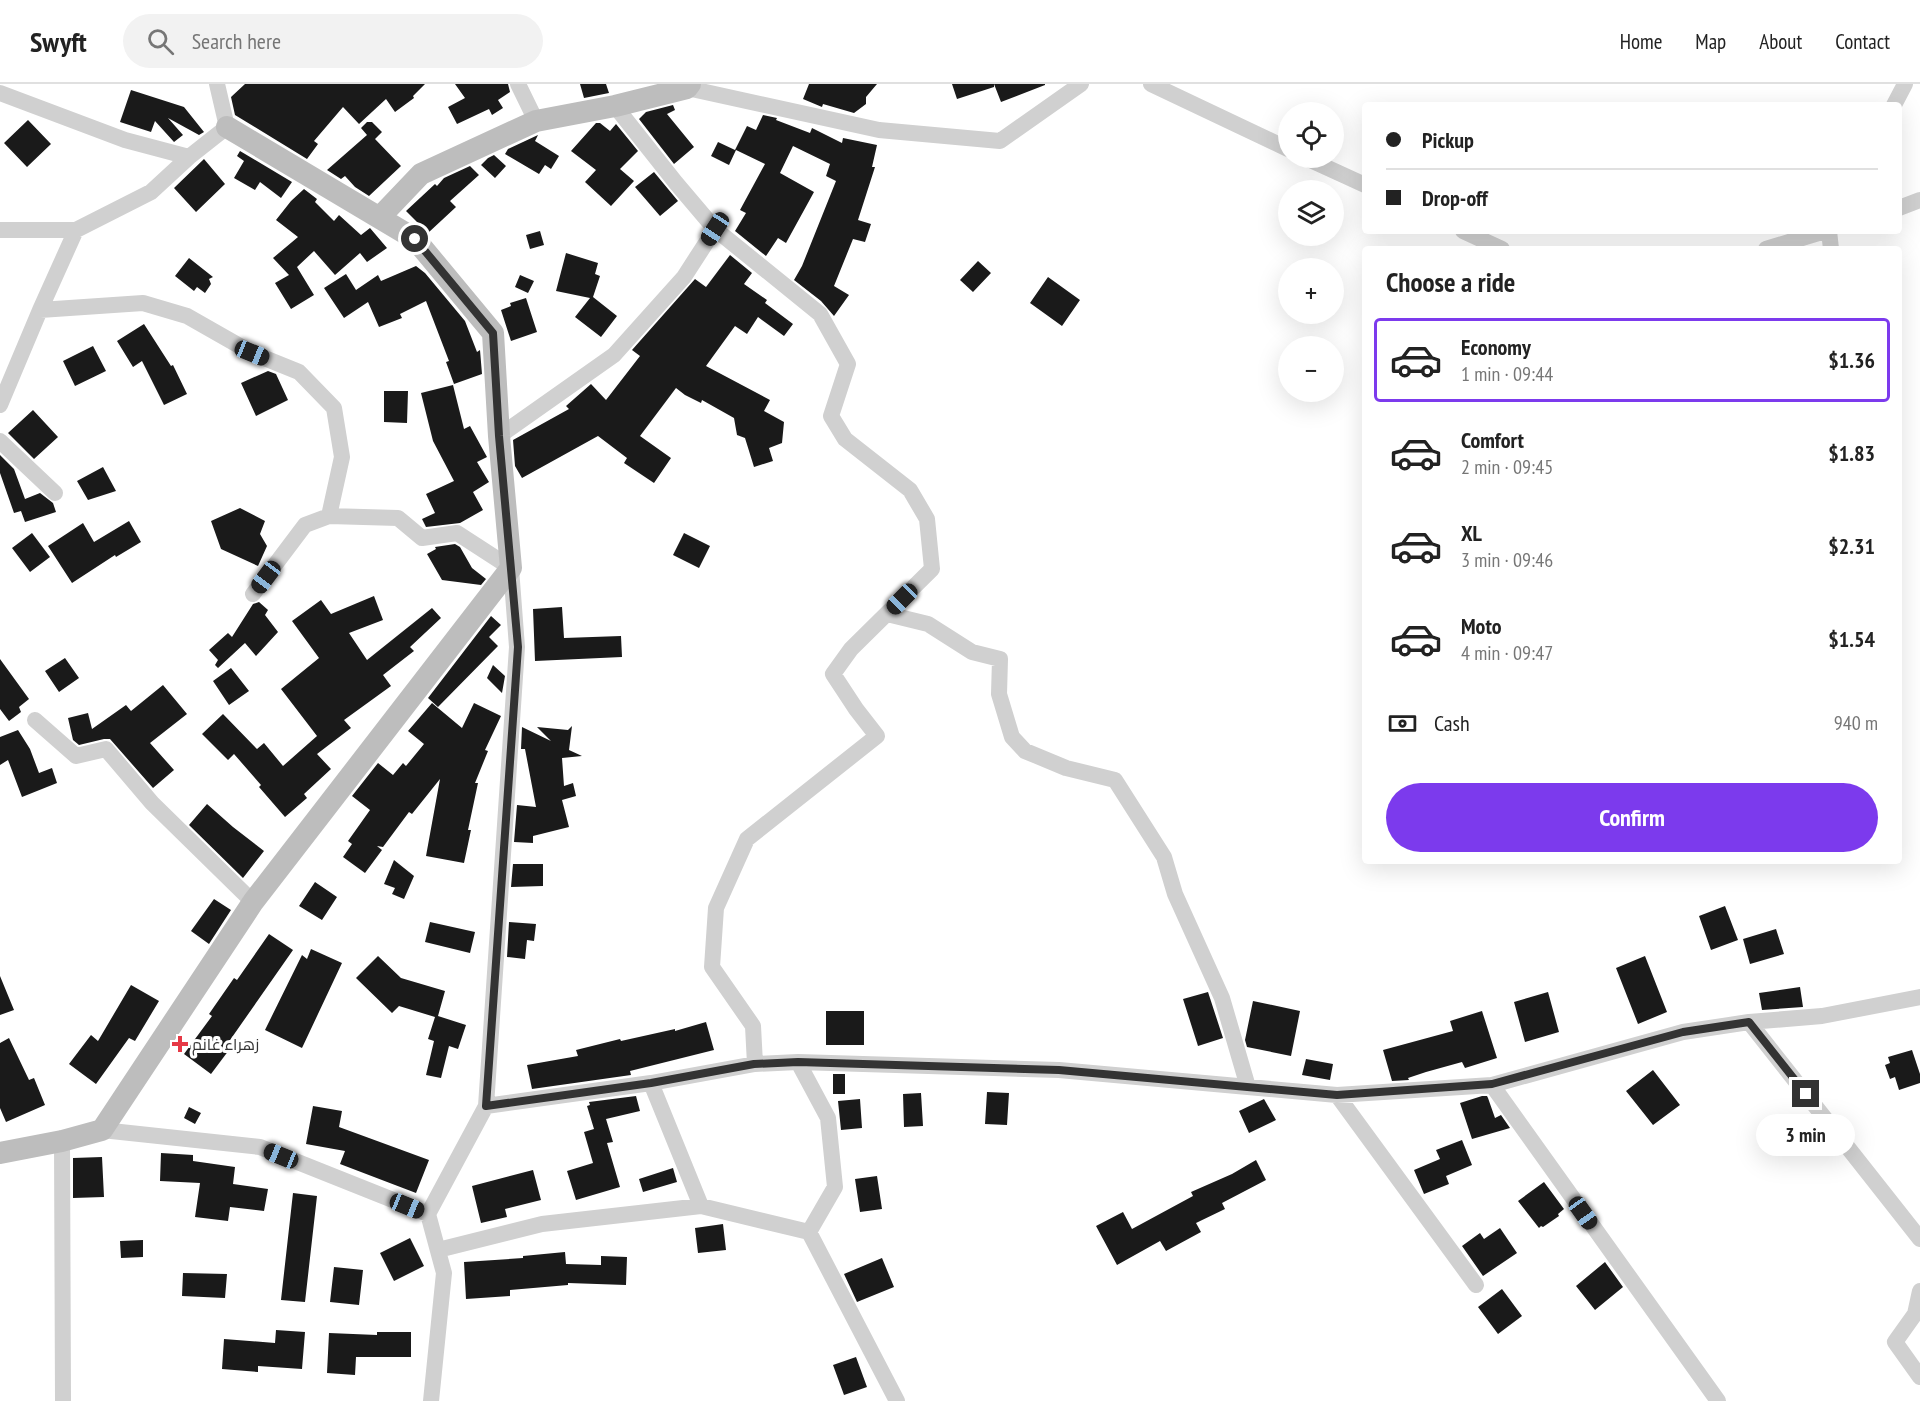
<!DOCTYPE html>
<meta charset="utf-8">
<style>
:root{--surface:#fff;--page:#f2f2f2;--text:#222;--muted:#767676;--line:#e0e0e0;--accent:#7c3aed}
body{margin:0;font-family:"PT Sans Narrow",Cairo,sans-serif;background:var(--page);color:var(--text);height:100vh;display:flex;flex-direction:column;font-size:22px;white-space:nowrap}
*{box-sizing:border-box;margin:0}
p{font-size:20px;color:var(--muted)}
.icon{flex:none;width:33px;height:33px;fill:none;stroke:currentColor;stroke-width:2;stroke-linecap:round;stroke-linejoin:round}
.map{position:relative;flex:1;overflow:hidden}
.side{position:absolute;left:1362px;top:162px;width:540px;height:618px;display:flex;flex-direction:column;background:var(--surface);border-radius:6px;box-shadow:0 6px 24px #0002}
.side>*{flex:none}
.hud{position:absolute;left:1362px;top:18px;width:540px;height:132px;border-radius:6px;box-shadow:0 6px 24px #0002;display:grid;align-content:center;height:132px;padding:0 24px;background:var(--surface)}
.fabs{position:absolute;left:1278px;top:18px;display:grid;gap:12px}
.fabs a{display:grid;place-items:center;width:66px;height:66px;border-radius:50%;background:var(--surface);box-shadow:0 6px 24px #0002;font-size:30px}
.end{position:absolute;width:27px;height:27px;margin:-14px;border:8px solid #333;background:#fff;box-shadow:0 0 0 3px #fff}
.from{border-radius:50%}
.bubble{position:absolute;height:42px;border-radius:21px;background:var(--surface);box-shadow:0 6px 24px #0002;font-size:20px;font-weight:700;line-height:42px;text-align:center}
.car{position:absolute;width:18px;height:36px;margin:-18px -9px;border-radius:8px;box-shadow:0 0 4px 2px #0007;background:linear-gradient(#222 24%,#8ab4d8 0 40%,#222 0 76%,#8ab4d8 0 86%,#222 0)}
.hud b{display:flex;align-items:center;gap:21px;height:57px;font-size:22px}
.hud b+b{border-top:2px solid var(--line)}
.hud i{width:15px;height:15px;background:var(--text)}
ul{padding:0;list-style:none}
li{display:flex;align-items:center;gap:18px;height:84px;margin:0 12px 9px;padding:0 12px;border:3px solid transparent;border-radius:6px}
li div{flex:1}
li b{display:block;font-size:22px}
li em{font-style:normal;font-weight:700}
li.active{border-color:var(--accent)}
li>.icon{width:54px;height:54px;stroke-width:1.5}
h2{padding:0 24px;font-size:27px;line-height:72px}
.pay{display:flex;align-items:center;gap:15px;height:66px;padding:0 24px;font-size:22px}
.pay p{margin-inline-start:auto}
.primary-button{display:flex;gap:12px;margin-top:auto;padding:12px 24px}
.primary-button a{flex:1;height:69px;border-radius:36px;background:var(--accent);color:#fff;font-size:24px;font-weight:700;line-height:69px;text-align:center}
header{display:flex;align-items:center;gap:36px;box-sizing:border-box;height:84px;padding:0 30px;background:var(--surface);border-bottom:2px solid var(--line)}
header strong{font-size:28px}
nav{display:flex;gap:33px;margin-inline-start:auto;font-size:21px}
.search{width:420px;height:54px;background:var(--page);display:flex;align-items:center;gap:15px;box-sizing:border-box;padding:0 21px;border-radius:33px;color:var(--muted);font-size:22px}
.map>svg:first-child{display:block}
.building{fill:#1a1a1a}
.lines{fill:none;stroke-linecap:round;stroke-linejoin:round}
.street{stroke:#d0d0d0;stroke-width:16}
.secondary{stroke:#bdbdbd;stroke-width:22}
.route{stroke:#333;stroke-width:8}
.poi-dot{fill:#e63946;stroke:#fff;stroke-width:2}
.labels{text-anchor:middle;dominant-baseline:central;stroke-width:6;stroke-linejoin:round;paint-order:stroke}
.poi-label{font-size:16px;fill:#333;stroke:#fff;text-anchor:start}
</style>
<header>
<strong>Swyft</strong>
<div class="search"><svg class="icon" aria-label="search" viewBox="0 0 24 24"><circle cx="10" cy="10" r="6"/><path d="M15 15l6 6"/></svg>Search here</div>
<nav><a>Home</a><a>Map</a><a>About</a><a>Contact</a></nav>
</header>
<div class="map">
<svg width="1920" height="1317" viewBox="0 0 1920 1317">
<rect width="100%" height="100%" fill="#fff"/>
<path class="building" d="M245,0H425L413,12L414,14L395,28L386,15L359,40L343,23L314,57L318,60L307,75L235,31L231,13Z
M455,0H508L510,8L498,16L503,24L492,31L489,25L457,40L448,23L465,14Z
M580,0H606L609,9L584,14Z
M809,0H877L866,13V20L854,29L823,20L822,23L803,15Z
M952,0H994V3L957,15Z
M994,0H1045V1L1001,18Z
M131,6L184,23L204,48L199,51L168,34L183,51L174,58L155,37L151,48L120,38Z
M673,21L675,26L667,30L694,63L674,80L639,35L646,28Z
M763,31L777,34L776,36L810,49L812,44L842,59L843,54L877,61L872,83H875L858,136L871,140L865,158L853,155L834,202L849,211L834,232L821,217L794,196L802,182L836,97L826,92L830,80L793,62L780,89L814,108L786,159L778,154L766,172L735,147L746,129L740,126L765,80L736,66L729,81L711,72L718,58L735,66L747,42L756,46Z
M28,36L51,60L27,83L4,59Z
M367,38H372L382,48L375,55L401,82L369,112L355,103L345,92L341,95L327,86L367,51L361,44Z
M596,39H600L610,47L616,40L638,67L620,85L634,97L611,122L585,98L596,86L571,67Z
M538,51L535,57L559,72L551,85L545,81L539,90L505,70L508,65Z
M240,67L292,98L281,114L260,98L255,106L234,94L244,77L237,72Z
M494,71L506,82L495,94L481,81L488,74Z
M204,75L225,100L196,128L174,104Z
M470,82L479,91L450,117L456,123L428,149L406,127L435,100L437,102L444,94Z
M654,88L678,117L660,132L635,103Z
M304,105L317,115L315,118L334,137L339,131L361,151L370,144L387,164L367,178L360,169L335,191L314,167L297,183L314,211L291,225L275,199L289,191L273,174L298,153L276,136L291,117Z
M540,147L544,161L530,165L526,151Z
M566,169L598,179L595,190L600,192L593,213L617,232L601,253L575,233L590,214L556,207Z
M730,171L752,189L744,200L767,216L765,219L793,240L784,252L758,233L747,250L735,242L706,282L770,316L764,327L784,338L782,359L769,364L773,377L754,383L745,354L737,351L734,334L702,316L701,319L685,311L676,304L640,352L671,374L654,399L624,379L627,374L598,352L522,394L515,382L513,356L569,325L566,322L591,300L606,316L640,272L632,266L695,195L706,203Z
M189,174L213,193L209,195L211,200L205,209L197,203L194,207L175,192Z
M978,177L991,189L973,208L960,196Z
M416,182L425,189L465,237L477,268L480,266L482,290L454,300L446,278L449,277L426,217L400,230L402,234L379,243L368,218L344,234L324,204L346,190L356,206L378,191L381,197Z
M520,191L534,197L528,209L515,203Z
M1048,193L1080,216L1062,242L1030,219Z
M526,214L537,248L511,257L501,226L511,222L510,219Z
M144,240L171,282L173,281L187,310L164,321L142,277L133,283L117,257Z
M93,262L106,287L75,302L63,277Z
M268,287L276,290L288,316L256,332L241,299Z
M453,301L464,345L470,342L487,373L477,378L489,398L473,408L483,426L460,439L426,443L422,435L435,429L426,410L454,397L433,357L421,309Z
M384,307H408L407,339L384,338Z
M33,326L58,353L34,375L8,349Z
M0,371L14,385L25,415L40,409L53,419L56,428L25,438L21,427L14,429L0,389Z
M103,383L116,407L88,416L77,397Z
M240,424L265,437L260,450L267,462L258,482L221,465L211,437Z
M129,437L141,458L116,473L115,471L72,499L48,462L83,439L94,458Z
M32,449L50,473L30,488L12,464Z
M684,449L710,462L699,484L673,471Z
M455,460L460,463L472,484L486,495L481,501L442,496L427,470L436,465L435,463Z
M374,512L383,536L349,549L367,576L432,524L441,534L410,563L414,567L383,591L391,602L344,636L351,644L317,670L331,685L304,710L307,714L285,733L259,703L261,701L234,670L228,676L202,650L223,630L257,665L264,659L283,682L317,652L281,605L319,574L292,537L321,516L331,530Z
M259,518L268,526L265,531L278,548L256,572L245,559L218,584L215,581L218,576L209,566L228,549L232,553L253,520Z
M562,523L564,554L621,552L622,573L535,577L533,525Z
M491,532L501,541L489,553L498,562L438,623L428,614Z
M65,574L79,594L59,608L45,587Z
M0,575L29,615L19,623L21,628L9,637L0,625Z
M493,581L505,592L502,609L487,594Z
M231,584L249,607L229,621L213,597Z
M163,601L187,630L150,659L174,686L153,704L110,655H104L79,661L73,656L68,634L88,629L92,645L126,621L131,627Z
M432,619L462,644L474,619L501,632L485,666L488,667L475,699H478L468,746H471L464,779L426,772L440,695L412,730L409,728L383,763L377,762L382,766L365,789L343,773L352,760L348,757L370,726L352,712L378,679L393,691L403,679L406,682L424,660L408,647Z
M572,642L569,666L582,672L562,674L564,702L573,699L576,712L562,716L569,743L533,752V759L514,758L517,721L536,723L525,665H521L522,643L551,657L537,643L568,646Z
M18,646L30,665L39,689L52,684L57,699L22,713L8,676L0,681V653Z
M207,720L233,743L264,767L243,794L189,741Z
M394,776L414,792L404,815L392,810L395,804L384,800Z
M513,780H543V802L511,803Z
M315,798L337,813L322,836L299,822Z
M214,815L231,826L209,860L191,847Z
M1725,822L1738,856L1711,866L1699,832Z
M430,838L475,848L470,869L425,858Z
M509,838L536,840L534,857L527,856L525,875L507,873Z
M1776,845L1784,870L1750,880L1743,855Z
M269,850L293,866L228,959L232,962L211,990L184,970L212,932L209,930L234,894L237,896Z
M311,865L342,879L302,964L265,946L302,871L307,875Z
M378,872L401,894L445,907L438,932L466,941L458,965L449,962L441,994L426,991L434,957L428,955L435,933L399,922L392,929L356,894Z
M1645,872L1667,928L1638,940L1616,884Z
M0,892L14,926L0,931Z
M131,901L159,917L135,957L129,954L96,1000L69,980L91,951L98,957Z
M1800,903L1803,923L1762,926L1759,909Z
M1208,908L1223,954L1198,962L1183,915Z
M1548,908L1559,948L1525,958L1514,918Z
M1253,917L1300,927L1291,972L1247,963L1245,956Z
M826,927H864V961H826Z
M1482,927L1497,974L1465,984L1462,978L1426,988L1408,994L1409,996L1392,997L1383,966L1453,947L1450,937Z
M706,938L714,966L630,987L631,991L532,1005L527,981L578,972L576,966L620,955L621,957L675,945V947Z
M9,954L29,996L34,994L45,1021L6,1038L0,1024V959Z
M1912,966L1920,990V999L1899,1006L1895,993L1890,995L1885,981L1890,979L1888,973Z
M1306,975L1333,980L1330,996L1302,991Z
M1653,986L1680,1021L1653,1041L1626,1007Z
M833,990H845V1010H833Z
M987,1008L1009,1009L1007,1041L985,1040Z
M921,1009L923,1042L904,1043L903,1010Z
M636,1012L640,1027L606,1035L613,1058L607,1059L620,1103L576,1116L567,1087L593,1079L584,1048L594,1045L587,1022L590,1021L589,1018Z
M1482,1012H1487L1488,1014L1495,1034L1501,1031L1510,1044L1472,1055L1460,1019Z
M860,1015L862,1044L841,1046L838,1017Z
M1264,1015L1276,1036L1249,1049L1239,1027Z
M313,1022L342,1027L339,1043L429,1076L416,1109L340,1080L345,1067L306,1060Z
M189,1023L201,1029L195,1040L184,1034Z
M1462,1056L1472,1081L1446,1092L1449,1100L1424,1110L1414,1086L1440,1075L1436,1066Z
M161,1069L193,1071V1077L235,1083L233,1100L268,1105L264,1127L230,1123L228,1137L195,1133L200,1099L160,1097Z
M102,1073L104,1113L73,1114V1074Z
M1256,1076L1266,1096L1222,1119L1225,1125L1196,1139L1201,1148L1166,1167L1160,1157L1117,1181L1096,1142L1123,1128L1132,1145L1193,1112L1191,1108L1232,1090Z
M673,1084L677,1098L643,1108L639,1095Z
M533,1086L541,1116L505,1125L507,1133L481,1139L472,1102Z
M877,1092L882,1125L860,1128L855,1095Z
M1544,1098L1564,1125L1558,1130L1559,1132L1543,1143L1541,1142L1539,1144L1518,1117Z
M293,1109L317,1112L305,1218L281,1216Z
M723,1140L726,1166L698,1169L695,1144Z
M1500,1144L1517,1169L1483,1192L1462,1162L1480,1149L1484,1155Z
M410,1154L424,1182L394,1197L380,1169Z
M143,1156V1173L121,1174L120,1157Z
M565,1168L566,1180L601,1181V1172L627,1173L626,1201L568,1199V1201L510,1206V1212L466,1215L464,1178L523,1174V1172Z
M882,1174L894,1203L857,1218L844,1190Z
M1605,1178L1623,1203L1595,1226L1576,1202Z
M334,1183L363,1186L359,1221L330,1218Z
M183,1189L227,1190L225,1214L182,1212Z
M1502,1205L1522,1232L1498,1250L1478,1223Z
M276,1246L305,1248L302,1285L258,1282V1288L222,1285L224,1255L275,1259Z
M377,1248H411V1273H356L355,1291L327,1289L329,1249L377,1251Z
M856,1273L867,1303L844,1311L833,1281Z"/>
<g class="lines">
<path class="street" d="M518,0L536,37
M1151,0L1288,65
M687,4L879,46L1000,57L1081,0
M0,9L125,56L189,73
M1894,21L1905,0
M615,22L676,99L715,145L820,230L848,280L831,332L845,355L910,406L927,435L932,485L851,565L833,590L856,625L877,652L747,755L716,824L712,883L753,942L755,980
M1306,74L1365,101
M1899,124L1920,116
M0,146H76L151,108L189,73L227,43L217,0
M1463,147L1502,165
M1829,147L1831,165
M1766,165L1825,147
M40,226L143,219L187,232L252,269L299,288L334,324L342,373L329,432
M0,321L40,226L76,146
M499,352L614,271L684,193L715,145
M0,357L55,409
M253,510L305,441L329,432L398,434L422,454L457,449L511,484L517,563L486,1022L428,1130L444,1189L431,1317
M887,530L928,540L972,568L1000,575L999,610L1012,653L1025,667L1066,684L1115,696L1164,773L1175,810L1222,914L1248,1003
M35,636L76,672L106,665L152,719L253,818
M1749,938L1920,1155
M798,978L828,1034L835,1103L809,1148L897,1317
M651,999L701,1122
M1492,1001L1718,1317
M1337,1011L1476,1201
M486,1022L651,999L755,980L798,978L1059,986L1337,1011L1492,1001L1683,948L1749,938L1822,932L1920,913
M102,1046L260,1063L428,1130
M62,1057L63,1317
M438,1166L542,1140L701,1122L809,1148
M1920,1207L1915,1230L1895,1258L1920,1293"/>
<path class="secondary" d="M380,133L421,90L536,37L615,22L687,4L690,0
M0,1069L62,1057L102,1046L253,818L511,484L499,352L493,249L415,155L227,43"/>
</g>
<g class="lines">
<path class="route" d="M415,155L493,249L499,352L518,563L486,1022L651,999L754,980L798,978L1059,986L1337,1011L1492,1000L1683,948L1749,938L1806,1010"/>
</g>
<path class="poi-dot" d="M177 951h6v6h6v6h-6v6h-6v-6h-6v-6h6z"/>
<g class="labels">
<g class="poi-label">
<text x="192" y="960">زهراء غانم</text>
</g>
</g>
</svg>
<div class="fabs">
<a><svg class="icon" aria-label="locate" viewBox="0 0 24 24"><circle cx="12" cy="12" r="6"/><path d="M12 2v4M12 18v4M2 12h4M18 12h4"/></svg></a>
<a><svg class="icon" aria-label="layers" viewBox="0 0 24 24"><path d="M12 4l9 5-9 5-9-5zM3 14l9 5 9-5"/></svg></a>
<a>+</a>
<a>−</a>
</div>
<i class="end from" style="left:415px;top:155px"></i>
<i class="end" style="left:1806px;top:1010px"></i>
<div class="bubble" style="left:1756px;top:1030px;width:99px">3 min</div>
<i class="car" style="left:715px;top:145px;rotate:213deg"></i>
<i class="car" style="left:252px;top:269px;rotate:112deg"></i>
<i class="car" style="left:266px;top:493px;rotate:217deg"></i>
<i class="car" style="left:902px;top:515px;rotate:225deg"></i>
<i class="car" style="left:281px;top:1072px;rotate:292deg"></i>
<i class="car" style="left:407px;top:1122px;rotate:112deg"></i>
<i class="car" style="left:1583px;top:1129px;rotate:145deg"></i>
<div class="hud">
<b><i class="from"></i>Pickup</b>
<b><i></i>Drop-off</b>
</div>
<section class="side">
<h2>Choose a ride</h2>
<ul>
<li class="active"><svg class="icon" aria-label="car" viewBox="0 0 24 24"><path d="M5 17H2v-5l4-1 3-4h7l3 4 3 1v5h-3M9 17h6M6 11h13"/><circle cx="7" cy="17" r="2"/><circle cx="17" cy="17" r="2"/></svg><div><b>Economy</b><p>1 min · 09:44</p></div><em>$1.36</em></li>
<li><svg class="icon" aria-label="car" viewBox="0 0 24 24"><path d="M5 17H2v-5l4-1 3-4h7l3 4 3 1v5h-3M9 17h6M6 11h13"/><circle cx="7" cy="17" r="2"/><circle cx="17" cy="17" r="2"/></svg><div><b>Comfort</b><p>2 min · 09:45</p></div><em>$1.83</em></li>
<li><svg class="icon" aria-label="car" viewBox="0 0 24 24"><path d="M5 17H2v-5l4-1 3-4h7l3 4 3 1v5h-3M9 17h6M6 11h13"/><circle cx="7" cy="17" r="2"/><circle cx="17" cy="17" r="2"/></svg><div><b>XL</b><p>3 min · 09:46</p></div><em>$2.31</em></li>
<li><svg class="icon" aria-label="car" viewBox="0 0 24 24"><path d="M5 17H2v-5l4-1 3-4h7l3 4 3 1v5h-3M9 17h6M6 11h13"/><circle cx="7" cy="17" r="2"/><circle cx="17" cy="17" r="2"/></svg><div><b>Moto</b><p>4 min · 09:47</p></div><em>$1.54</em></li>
</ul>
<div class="pay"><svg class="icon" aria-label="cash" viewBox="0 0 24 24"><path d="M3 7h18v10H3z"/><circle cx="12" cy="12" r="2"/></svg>Cash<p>940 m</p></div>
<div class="primary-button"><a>Confirm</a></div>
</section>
</div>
